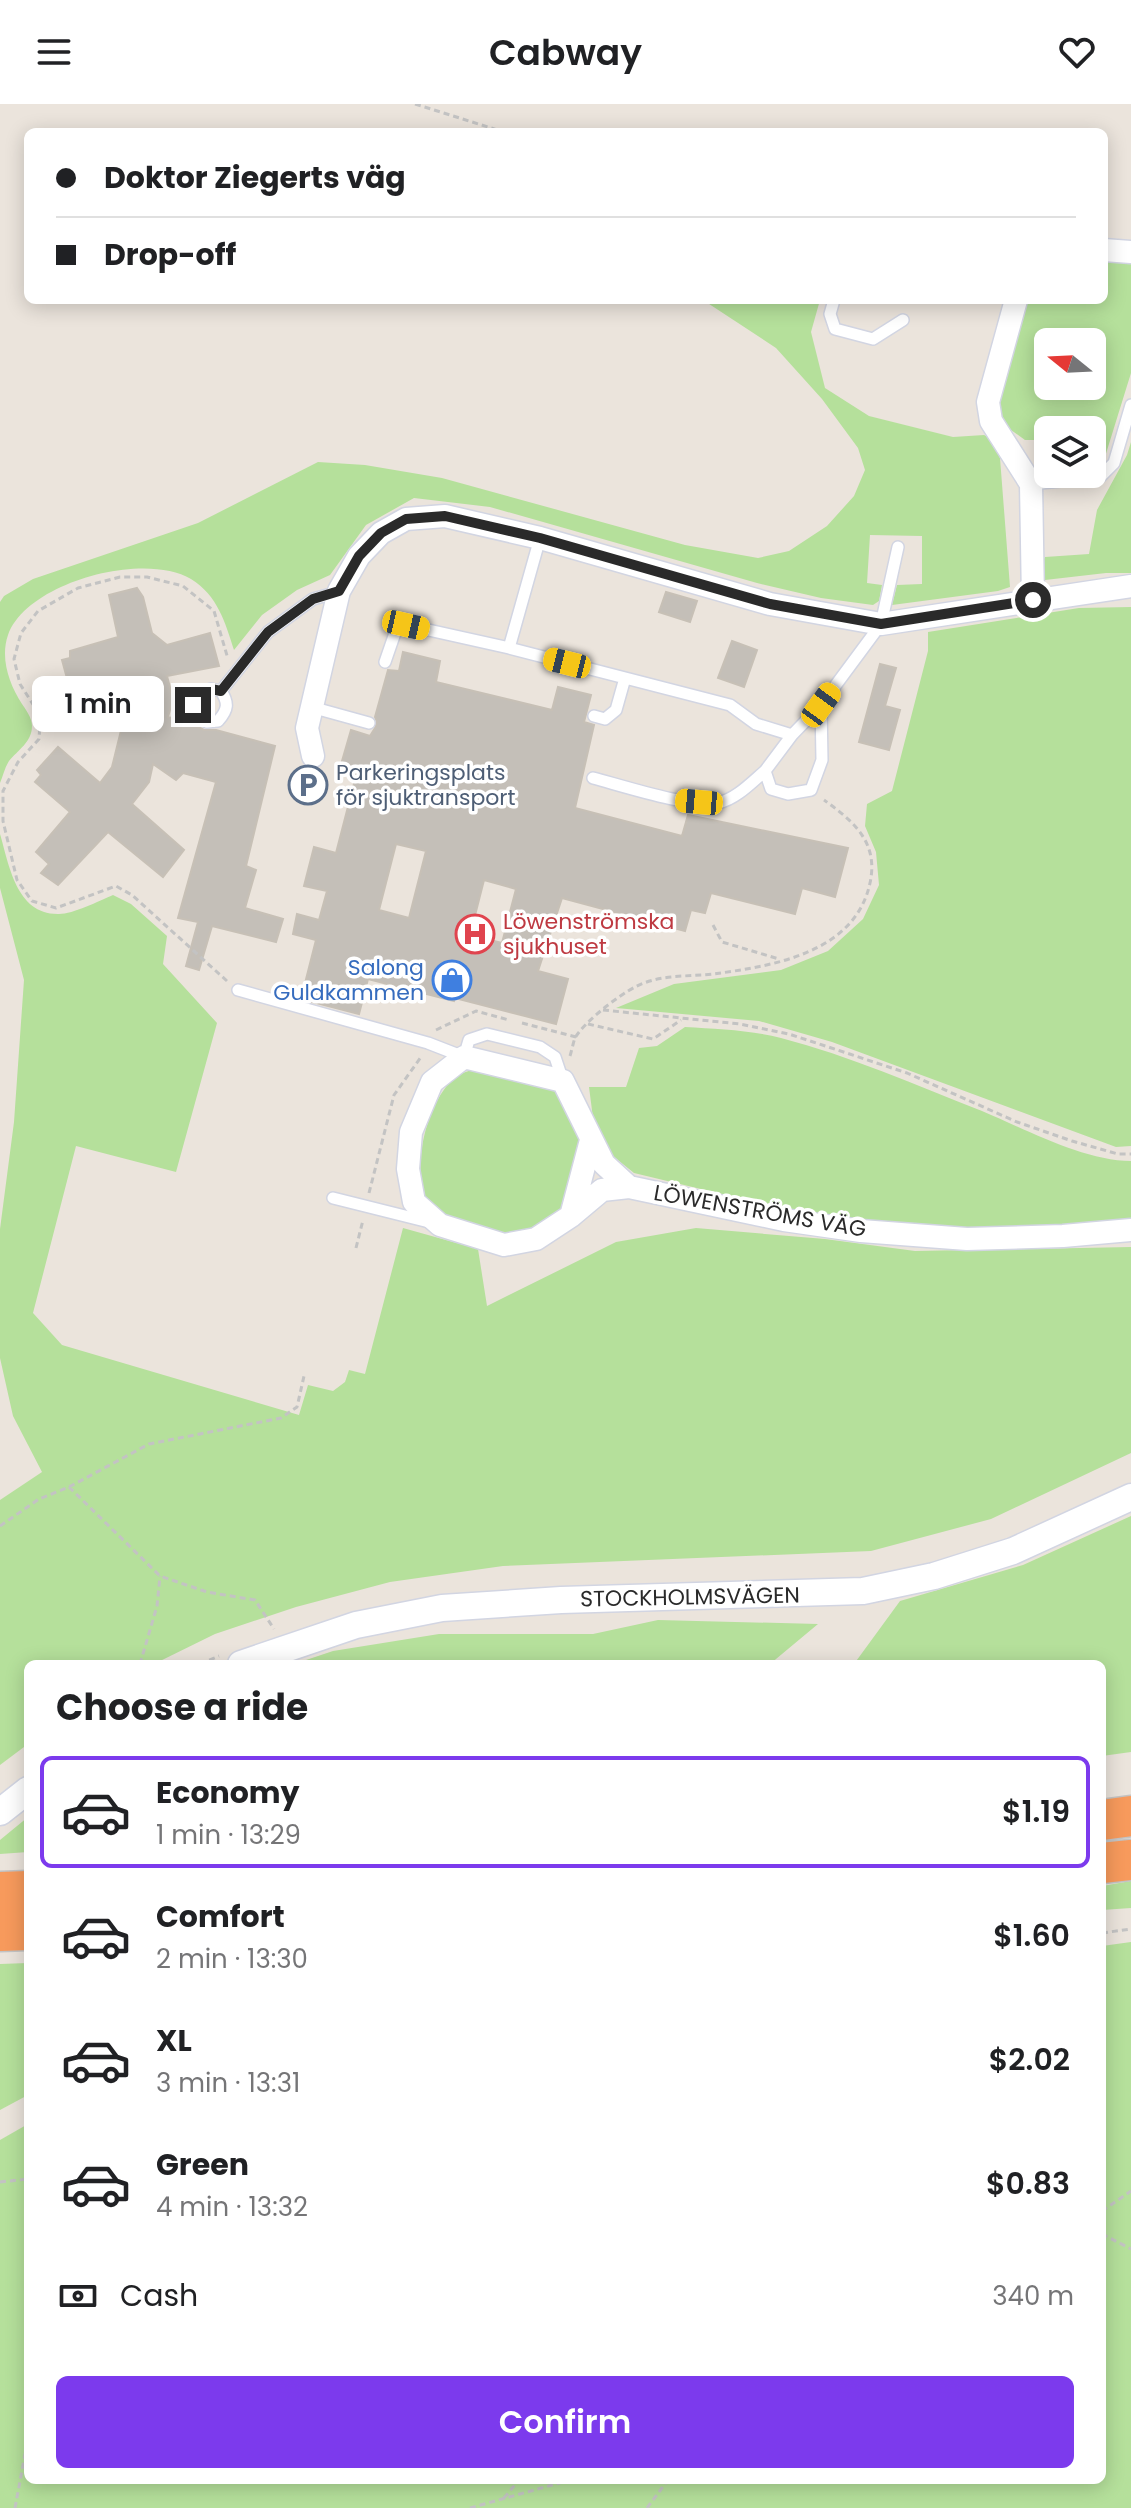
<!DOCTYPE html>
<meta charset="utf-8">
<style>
:root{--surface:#fff;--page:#f2f2f2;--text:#202124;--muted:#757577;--line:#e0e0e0;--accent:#7c3aed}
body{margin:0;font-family:Poppins,sans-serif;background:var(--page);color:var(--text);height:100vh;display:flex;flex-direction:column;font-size:30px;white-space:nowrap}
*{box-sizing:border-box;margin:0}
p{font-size:26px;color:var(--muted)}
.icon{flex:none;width:44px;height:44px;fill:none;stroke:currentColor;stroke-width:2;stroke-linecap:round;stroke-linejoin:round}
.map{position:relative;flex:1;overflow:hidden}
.panel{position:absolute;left:24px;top:1556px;width:1082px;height:824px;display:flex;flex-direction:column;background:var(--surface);border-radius:12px;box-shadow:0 4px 20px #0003}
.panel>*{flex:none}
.banner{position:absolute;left:24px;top:24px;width:1084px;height:176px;border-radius:12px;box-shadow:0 4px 20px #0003;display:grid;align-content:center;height:176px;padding:0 32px;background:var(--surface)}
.needle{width:52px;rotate:288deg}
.fabs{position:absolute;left:1034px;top:224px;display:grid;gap:16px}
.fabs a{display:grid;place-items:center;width:72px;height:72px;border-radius:12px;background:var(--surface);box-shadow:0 4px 20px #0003;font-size:40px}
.end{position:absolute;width:36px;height:36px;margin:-18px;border:10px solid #2a2a2a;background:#fff;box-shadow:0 0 0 4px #fff}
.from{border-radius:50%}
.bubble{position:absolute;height:56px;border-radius:12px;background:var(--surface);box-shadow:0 4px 20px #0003;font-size:26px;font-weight:600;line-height:56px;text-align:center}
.car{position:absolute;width:24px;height:48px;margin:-24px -12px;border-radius:10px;box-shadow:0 0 6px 2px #0007;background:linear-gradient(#f5c518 24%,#345 0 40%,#f5c518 0 76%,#345 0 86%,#f5c518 0)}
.banner b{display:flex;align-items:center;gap:28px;height:76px;font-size:30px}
.banner b+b{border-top:2px solid var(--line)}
.banner i{width:20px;height:20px;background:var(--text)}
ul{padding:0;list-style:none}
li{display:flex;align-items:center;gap:24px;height:112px;margin:0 16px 12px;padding:0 16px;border:4px solid transparent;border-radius:12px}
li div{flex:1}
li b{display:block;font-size:30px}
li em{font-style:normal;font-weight:600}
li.current{border-color:var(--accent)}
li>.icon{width:72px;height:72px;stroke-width:1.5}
h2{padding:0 32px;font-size:36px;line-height:96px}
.pay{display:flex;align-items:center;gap:20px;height:88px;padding:0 32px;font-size:30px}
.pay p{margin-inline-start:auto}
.primary-button{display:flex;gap:16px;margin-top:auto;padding:16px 32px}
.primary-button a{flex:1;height:92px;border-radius:12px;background:var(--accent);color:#fff;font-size:32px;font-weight:600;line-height:92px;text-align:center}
header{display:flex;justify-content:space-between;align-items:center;height:104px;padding:0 32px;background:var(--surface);font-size:36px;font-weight:600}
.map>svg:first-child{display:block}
.green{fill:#b5e09b;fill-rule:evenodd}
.building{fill:#c4bfb8;stroke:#c7c0b6;stroke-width:2;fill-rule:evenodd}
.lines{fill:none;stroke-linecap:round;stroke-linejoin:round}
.service-casing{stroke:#d2d5e2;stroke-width:14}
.minor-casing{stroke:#d2d5e2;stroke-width:25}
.tertiary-casing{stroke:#d2d5e2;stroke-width:29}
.motorway-casing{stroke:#c3c3c3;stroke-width:43}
.path{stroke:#c3c3c3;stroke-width:3;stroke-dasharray:6 4;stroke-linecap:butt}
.service{stroke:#fff;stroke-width:11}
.minor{stroke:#fff;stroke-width:22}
.tertiary{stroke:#fff;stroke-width:26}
.motorway{stroke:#f79a5c;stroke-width:40}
.route{stroke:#2a2a2a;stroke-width:10}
.labels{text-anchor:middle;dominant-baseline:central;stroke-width:7;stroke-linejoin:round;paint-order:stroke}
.service-label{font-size:22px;fill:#4e5e75;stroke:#fff;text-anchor:start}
.health-label{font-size:22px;fill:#be3a42;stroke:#fff;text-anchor:start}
.shop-label{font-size:22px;fill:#366cbe;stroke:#fff;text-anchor:end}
.street-label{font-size:22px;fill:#2a2a2a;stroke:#fff}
</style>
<header><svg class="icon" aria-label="menu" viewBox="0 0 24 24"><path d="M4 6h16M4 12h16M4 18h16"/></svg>Cabway<svg class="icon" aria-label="heart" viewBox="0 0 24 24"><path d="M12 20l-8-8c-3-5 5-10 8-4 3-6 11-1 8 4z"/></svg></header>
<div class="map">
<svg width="1131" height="2404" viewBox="0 0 1131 2404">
<rect width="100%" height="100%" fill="#ebe4dc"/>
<path class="green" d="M1104,157L1131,160V269L1104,356L1093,367L1092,326H1048V336H1025L1004,321L995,301L1023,196H1104ZM1048,238H1092V282H1048Z
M703,196H820L811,228L825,284L869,312L953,333L984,331L990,334L1000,354L1010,483L998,487L892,501L897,481L922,480V432L870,431L867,479L882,481L879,497L873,501L821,494L757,479L490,403L414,394L366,421L330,471L297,486L262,511L234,546C225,518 218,492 191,475C144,447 27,478 8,531C0,554 9,580 22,600C26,606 32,614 32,622C32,638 18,646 9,657C5,663 3,672 0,679V498L4,492L33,475L198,419L318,358L365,361L442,374L685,441L758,454L789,447L827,422L854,392L865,366L858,344L822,295L776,244Z
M1131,338V469H1106L1045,476L1039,465L1045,453L1089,450L1097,406L1127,351Z
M1131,503V1042L1116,1043L832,938L759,917L616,904L674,880L781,866L828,847L863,815L879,781L876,748L865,722L867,700L892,687L928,547V528L1079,504Z
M0,730C9,760 16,811 59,810C73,810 99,797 113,791L131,800L167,832L163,860L217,919L176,1068L76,1042L33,1209L62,1241L299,1311L308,1281L333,1287L345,1278L349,1266L365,1270L403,1124L478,1145L487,1202L616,1138L696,1124L825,1135L915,1147L1131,1143V1349L991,1415L871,1447L503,1462L390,1478L296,1503L215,1530L154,1560H28V1640L0,1661V1396L42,1368L13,1312L0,1254V1125L14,1018L24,876L0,784Z
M685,923C717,925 750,926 781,934C850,952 916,981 982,1007C1025,1025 1084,1057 1131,1057V1115C1048,1126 945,1129 862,1117C786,1106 709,1087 634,1069L608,1048L593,1014L589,983H626L639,944L657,942Z
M476,965L550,983L571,1003L583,1032L564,1108C547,1119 530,1133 508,1132C499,1132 451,1118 443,1113C435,1109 426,1098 424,1090C413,1056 428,998 454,974C459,969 469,967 476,965Z
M1131,1412V1648L1102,1652V1560H854L900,1497L1023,1461Z
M658,1516L818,1520L770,1560H294L333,1547L439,1530H593Z
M28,1713V1748L0,1750V1736Z
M1131,1777V1804L1102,1806V1782Z
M1131,1838V2404H0V2036L28,2020V2376H1102V1842Z
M28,1859V1991L0,2006V1860Z"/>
<path class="building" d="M137,484L143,493L152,529L167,541L210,529L219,562L167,572L173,595L168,613L191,619L204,626H216L275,642L246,762L256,766L245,804L283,815L276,838L212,822L199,866L186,862L198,818L178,814L216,678L183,669L176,676L153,660L149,678L132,700L184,746L163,773L108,728L58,781L41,769L49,760L36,748L70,708L35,678L41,671L37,666L58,643L100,679L112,663L134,574L71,589L62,556L70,554V547L118,533L109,491Z
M666,488L697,497L690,518L659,508Z
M732,537L757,546L744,583L718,574Z
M403,548L440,557L436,578L552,606L558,583L591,591L584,618L594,621L575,704L682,732L688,711L848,744L835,793L802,784L795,810L711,789L705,809L691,806L685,827L562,794L538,867L568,875L556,920L455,894L454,897L368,875L359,910L301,895L316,836L293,830L297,810L319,816L327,787L304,782L314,743L336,749L357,668L340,664L351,626L370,632L375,624L377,618L375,613L388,566L399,567ZM396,740L426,747L409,814L379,806ZM484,776L516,785L502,839L470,831Z
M880,560L896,564L885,602L900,606L889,646L859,638Z"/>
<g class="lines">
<g class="service-casing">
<path id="service" d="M834,196L830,210L835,225L873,235L903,216
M1031,380L1100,373L1114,359L1131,301
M509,544L540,434
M385,558L395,529L406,521L509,544L730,601L756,620L792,631L821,601L881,520L898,443
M221,587C229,599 228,606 218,617L207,618L197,613L193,601L198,590L211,585L221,587L268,528L313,495L338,488
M311,603L369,619
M594,612L605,615L616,606L625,574
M792,631L765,667L771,685L788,690L811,686L822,656L821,601
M593,674C620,681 694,705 718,699C736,695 751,679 765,667
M238,886L428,939L464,953L469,936L487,930L540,943L555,953L563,977
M333,1094L429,1118"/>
</g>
<g class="minor-casing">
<path id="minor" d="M1104,146L1131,148
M1016,196L988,298L991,317L1031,380L1033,496
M313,652L307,624L339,487L359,452L381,429L406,415L445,412L540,434L770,500L881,520L1131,482
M629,1083L604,1060L563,977L464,953L432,978L411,1028L408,1065L414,1098L440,1121L504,1141L536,1135L571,1112L602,1086L629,1083L784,1116L861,1127L967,1135L1063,1132L1131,1126
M571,1112L591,1036"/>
</g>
<g class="tertiary-casing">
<path id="tertiary" d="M241,1560L356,1521L442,1504L561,1496L863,1487L934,1472L1013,1447L1131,1393
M0,1708L28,1686"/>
</g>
<g class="motorway-casing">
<path id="motorway" d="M1102,1716L1131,1712
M1102,1759L1131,1756
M0,1788L28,1787
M0,1827L28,1826"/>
</g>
<path class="path" d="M415,0L504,28
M713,821L722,838L779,855
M227,877L132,791L116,782L56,804L32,797L17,776L3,717V687L18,658L39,635L40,619L34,602L20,580L14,555L21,529L38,507L78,484L120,473H147L183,482L214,507L228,555
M603,906L740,920L789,930L907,969L1017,1018L1072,1037L1118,1050H1131
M522,919L576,933
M588,920L653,935L681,916
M436,926L476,907L509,916
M570,952C572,946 573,939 575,934C584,918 619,891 635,883C660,870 686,873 713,870C773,862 855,849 870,779C879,738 853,717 824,696
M369,1089L394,991L421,953
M356,1144L363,1116
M69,1383L160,1472L207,1488L255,1496L274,1525
M0,1422L39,1395L69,1383L149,1340L281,1314L297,1303L304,1272
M140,1560L157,1502L160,1472
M200,1560L219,1552
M1102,1829L1131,1825
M0,2078L28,2075
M1102,2107L1131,2087
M1102,2130L1131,2145
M504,2394L519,2376
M15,2404L28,2334
M470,2404L570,2376
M647,2404L668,2376"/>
<use href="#service" class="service"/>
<use href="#minor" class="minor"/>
<use href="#tertiary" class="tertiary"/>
<use href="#motorway" class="motorway"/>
</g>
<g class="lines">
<path class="route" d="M193,601L198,590L211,585L221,587L268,528L313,495L339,487L359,452L381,429L406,415L445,412L540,434L770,500L881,520L1033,496"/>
</g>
<defs>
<g id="parking-ring" transform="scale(2)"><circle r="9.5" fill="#fff" stroke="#5c6f8a" stroke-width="1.5"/><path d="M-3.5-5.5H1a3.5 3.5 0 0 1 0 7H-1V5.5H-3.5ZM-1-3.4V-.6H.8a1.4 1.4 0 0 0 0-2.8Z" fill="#5c6f8a"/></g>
<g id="hospital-ring" transform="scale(2)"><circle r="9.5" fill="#fff" stroke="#e0444e" stroke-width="1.5"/><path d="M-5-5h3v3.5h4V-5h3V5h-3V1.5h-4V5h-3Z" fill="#e0444e"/></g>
<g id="shop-ring" transform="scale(2)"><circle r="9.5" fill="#fff" stroke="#3f7fe0" stroke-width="1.5"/><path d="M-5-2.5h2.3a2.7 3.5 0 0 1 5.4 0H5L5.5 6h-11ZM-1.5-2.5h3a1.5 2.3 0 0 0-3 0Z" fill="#3f7fe0"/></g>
</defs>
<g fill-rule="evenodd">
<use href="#parking-ring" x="308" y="681"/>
<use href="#hospital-ring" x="475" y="830"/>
<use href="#shop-ring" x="452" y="876"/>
</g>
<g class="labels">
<g class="service-label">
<text x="336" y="668">Parkeringsplats<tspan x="336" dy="25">för sjuktransport</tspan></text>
</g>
<g class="health-label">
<text x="503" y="817">Löwenströmska<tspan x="503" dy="25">sjukhuset</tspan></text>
</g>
<g class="shop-label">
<text x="424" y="863">Salong<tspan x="424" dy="25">Guldkammen</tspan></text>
</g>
<g class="street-label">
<text transform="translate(760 1107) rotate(10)">LÖWENSTRÖMS VÄG</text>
<text transform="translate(690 1493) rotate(-1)">STOCKHOLMSVÄGEN</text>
</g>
</g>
</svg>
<div class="fabs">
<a><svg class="needle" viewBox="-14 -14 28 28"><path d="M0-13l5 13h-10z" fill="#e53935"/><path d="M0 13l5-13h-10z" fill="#757577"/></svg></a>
<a><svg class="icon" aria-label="layers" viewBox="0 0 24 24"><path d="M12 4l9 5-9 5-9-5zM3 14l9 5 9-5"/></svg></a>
</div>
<i class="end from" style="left:1033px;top:496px"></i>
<i class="end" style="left:193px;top:601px"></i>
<div class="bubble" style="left:32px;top:572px;width:132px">1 min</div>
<i class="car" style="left:406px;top:521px;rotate:103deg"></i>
<i class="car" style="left:567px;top:559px;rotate:284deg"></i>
<i class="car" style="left:821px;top:601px;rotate:36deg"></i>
<i class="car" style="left:699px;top:698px;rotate:275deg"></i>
<div class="banner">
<b><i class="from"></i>Doktor Ziegerts väg</b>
<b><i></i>Drop-off</b>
</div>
<section class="panel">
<h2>Choose a ride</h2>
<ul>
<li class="current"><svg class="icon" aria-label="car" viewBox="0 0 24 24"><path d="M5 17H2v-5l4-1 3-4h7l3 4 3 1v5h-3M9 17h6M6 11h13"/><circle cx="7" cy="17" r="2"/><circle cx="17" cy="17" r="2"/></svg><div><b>Economy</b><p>1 min · 13:29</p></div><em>$1.19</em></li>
<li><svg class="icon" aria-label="car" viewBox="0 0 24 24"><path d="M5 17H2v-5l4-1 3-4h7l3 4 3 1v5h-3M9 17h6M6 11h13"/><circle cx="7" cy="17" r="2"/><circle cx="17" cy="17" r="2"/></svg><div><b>Comfort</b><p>2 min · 13:30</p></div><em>$1.60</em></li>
<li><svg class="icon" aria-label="car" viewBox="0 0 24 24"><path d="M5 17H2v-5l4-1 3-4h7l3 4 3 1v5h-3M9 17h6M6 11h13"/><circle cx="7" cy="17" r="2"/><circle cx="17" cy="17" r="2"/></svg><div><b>XL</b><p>3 min · 13:31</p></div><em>$2.02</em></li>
<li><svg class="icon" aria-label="car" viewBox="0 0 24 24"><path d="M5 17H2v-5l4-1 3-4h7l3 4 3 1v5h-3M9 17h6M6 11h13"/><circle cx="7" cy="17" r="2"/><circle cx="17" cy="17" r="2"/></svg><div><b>Green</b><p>4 min · 13:32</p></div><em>$0.83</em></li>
</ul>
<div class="pay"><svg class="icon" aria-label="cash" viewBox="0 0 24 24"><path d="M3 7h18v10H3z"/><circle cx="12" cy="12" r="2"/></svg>Cash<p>340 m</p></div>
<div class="primary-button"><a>Confirm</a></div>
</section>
</div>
